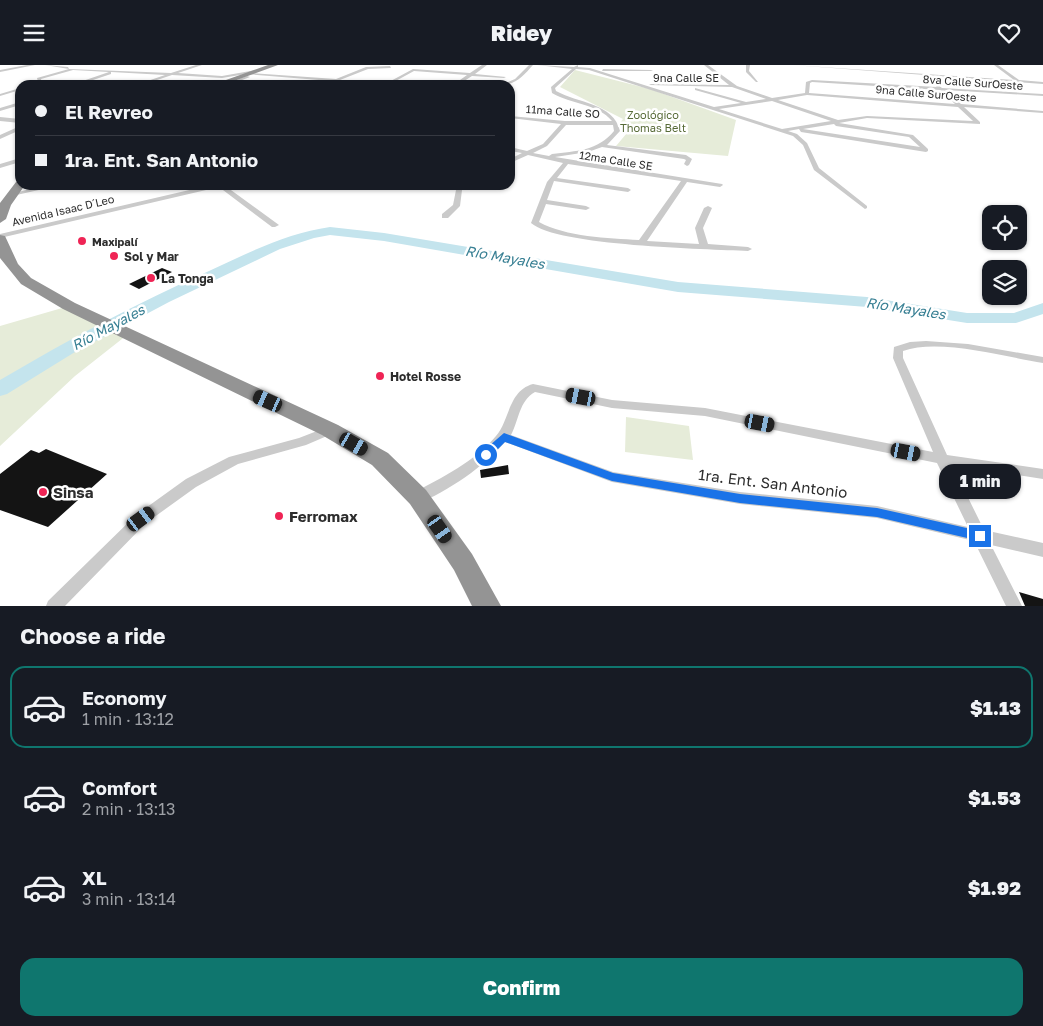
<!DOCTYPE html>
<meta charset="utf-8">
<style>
:root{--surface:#171b24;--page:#20242c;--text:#f1f3f6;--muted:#9ea1a6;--line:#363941;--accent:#0f766e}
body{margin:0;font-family:"Golos Text",sans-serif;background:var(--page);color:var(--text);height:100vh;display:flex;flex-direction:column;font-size:19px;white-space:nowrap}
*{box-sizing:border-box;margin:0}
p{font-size:16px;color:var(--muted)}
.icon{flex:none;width:28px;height:28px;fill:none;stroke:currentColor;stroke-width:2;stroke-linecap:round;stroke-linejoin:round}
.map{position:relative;height:541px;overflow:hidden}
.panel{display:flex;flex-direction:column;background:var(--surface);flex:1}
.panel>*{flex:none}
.top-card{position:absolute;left:15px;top:15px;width:500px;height:110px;border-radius:15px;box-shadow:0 1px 4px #0004;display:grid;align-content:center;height:110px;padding:0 20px;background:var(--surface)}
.tools{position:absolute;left:982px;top:140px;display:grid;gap:10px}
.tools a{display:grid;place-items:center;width:45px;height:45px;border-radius:10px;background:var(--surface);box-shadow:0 1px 4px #0004;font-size:25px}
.end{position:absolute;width:22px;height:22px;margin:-11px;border:6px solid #1a73e8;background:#fff;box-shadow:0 0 0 2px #fff}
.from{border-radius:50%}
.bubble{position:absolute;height:35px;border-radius:15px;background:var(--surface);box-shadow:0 1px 4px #0004;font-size:16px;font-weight:800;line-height:35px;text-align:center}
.car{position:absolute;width:15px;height:30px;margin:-15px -8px;border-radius:6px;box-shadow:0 0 4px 1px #0007;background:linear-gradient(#222 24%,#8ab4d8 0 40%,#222 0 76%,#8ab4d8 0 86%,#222 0)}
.top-card b{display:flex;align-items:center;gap:18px;height:48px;font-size:19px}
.top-card b+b{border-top:1px solid var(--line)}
.top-card i{width:12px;height:12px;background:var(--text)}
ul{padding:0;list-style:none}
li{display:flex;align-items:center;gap:15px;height:82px;margin:0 10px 8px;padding:0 10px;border:2px solid transparent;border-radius:15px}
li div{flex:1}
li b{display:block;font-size:19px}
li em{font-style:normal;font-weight:800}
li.current{border-color:var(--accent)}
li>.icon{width:45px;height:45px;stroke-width:1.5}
h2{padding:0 20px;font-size:22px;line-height:60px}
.cta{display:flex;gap:10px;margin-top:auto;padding:10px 20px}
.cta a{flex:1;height:58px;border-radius:15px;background:var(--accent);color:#fff;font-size:20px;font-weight:800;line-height:58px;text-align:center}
header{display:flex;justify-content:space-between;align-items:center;height:65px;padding:0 20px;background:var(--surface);font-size:22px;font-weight:800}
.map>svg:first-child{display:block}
.green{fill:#e6ecd9}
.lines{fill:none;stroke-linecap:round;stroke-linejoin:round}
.river{fill:#c4e4ed;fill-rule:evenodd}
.building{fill:#141414}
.street{fill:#cacaca;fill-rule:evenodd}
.highway{fill:#949494;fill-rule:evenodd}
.route{fill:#1a73e8}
.poi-dot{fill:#ef2455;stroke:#fff;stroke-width:2}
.labels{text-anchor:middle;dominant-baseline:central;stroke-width:5;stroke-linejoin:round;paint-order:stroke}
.far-street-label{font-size:11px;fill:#2d2d2d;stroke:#fff}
.far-park-label{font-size:11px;fill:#586b38;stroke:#fff}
.far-poi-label{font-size:11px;font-weight:bold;fill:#2d2d2d;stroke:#fff;text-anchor:start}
.poi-label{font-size:12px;font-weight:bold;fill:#2d2d2d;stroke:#fff;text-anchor:start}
.water-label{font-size:14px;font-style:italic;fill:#377f93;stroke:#fff}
.near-street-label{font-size:15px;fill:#2d2d2d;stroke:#fff}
.near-poi-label{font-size:15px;font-weight:bold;fill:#2d2d2d;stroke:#fff;text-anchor:start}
</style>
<header><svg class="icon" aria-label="menu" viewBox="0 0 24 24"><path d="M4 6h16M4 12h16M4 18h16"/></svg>Ridey<svg class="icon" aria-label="heart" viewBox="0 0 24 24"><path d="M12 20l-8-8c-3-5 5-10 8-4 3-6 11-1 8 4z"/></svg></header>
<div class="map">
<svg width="1043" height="541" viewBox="0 0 1043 541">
<rect width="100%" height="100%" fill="#fff"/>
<path class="green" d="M575,5L650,24L736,55L728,91L616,81L627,68L618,60L623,54L560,22Z
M69,241L127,270L75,311L0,381V261Z
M626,352L689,361L693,395L625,387Z"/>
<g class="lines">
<path class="river" d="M330,162L384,168L678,217L867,232L967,248H1014L1043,238V249L1016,258H967L867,242L678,227L384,176L330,170L314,173L280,184L169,237L75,287L7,329L0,331V315C68,275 137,238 209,206C248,188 287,168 330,162Z"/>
</g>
<path class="building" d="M162,203L172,207L139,224L129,219Z
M46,384L107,409L48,462L0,445V409L31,385L39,388Z
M508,400L509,409L481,413L480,405Z
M1019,527L1043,534V541H1025Z"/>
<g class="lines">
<path class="street" d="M27,0H35L0,7V5Z
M45,0L68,2L69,4L171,8L196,0H202L178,8L222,11L256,5L257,7L251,8L336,14L366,2L390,1L391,3L368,4L340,15L387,18L413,4L470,8L482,0H487L475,9L506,12L504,13L472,11L458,20H453L467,10L414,6L392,18L399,20H380L246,9L222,13L172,10L142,20H136L165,10L111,7V9L87,17L117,20L83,18L71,20L109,7L73,5L41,14L42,18L33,20L38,17L37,13L69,4Z
M529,0H533C524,10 516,20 501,20L515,14Z
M537,0L574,2L578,0V2L590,3L714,42L741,38L695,25V23L746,37L766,34L732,22L649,20L651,19L729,20L704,0H708L737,21L772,33L805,28L806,17L812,15L937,22L936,21L938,20L942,23L1043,29V31L945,25L961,39L1043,46V48L964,42L980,57V59L867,53L839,58L913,70L928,84V86L926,87L801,67L799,64L788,66L797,69L807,78L819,103L867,141V143L865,144L814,105L803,80L793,71L589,5L576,4L555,23L556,26C577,38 614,38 620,66L607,80L686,90L692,94L689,100L687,101L684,99L686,95L684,94L602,82L588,87L555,92L722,119L723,120L720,122L687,117L647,176L699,179L695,163L704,143L708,141L712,143L703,163L708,179L748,182L752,184L748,186C707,184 557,181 531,158L547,117L563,98L528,90L510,98V94L522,88L510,86V82L527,86L543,79L561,59L510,53V51L565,56H612C598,39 571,39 552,28L551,22L572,4ZM812,17L940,25L955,39L809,28L810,18ZM807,30L958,42L973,56L867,51L838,55L778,35ZM772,36L831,56L782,64L719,44ZM834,59L836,61L909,72L920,82L803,64ZM566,60H613L614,66C598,86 576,86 552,89L549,91L533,88L547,81ZM568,99L681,116L639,175C608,173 566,172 539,157L546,139L586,145L590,143L586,141L547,135L554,116L628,127L631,125L628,123L557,113Z
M746,0H750L749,6L758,17H756L746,7Z
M792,0L1014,15L994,0H998L1019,15L1043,17V19Z
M603,4L651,5L653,6H602Z
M247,11L250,12L229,20H223Z
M20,23V25L0,31V29Z
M20,37V40L0,46V43Z
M0,52L20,54V58L0,56Z
M20,61V65L0,74V70Z
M20,93V97L0,103V99Z
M48,120H61L12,131L9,129Z
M211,120H224L279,160L275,162H272L219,122L0,173V169Z
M353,120H368C365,123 356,123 353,120Z
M460,120H466L462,125L460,141L448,153H442V149L453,140L456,125Z
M926,276L968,279L1043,292V298C1005,292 939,273 903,286V293L947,390L1043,404V414L952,400L984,465L1043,478V492L991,480L1022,541H1006L974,476L877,453L740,439L612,417L505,377C486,400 446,428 418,438L413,436L411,432L413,428C443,412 474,397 496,371C510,355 508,326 533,319L612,335L705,343L933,387L893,293L894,282L910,277ZM535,327L612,343L705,351L937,398L968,462L877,441L740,427L613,407L511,370C519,355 519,336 535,327Z
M330,361L334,362L336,365L334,368L306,380L238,399L196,422L146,458L65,541H46L48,536L136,450L186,414L229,392L299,373Z"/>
<path class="highway" d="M268,0H278L223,20H212Z
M20,116V120H25L11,140L6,154L0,158V138L16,117Z
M0,170L5,171L18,199L31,213L75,238L338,360L388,388L426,425L472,489L501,541H472L454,505L410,439L372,400L322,370L63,244L21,219L0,193Z"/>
</g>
<path class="route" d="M504,368L613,408L740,429L877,443L980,466L986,471L980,476L877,452L740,438L612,416L505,377L489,393H482V387Z"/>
<g class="poi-dot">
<circle cx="82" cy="176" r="5"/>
<circle cx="114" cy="191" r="5"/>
<circle cx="151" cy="213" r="5"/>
<circle cx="380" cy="311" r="5"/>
<circle cx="43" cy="427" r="5"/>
<circle cx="279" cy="451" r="5"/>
</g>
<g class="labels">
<g class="far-street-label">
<text x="686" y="12">9na Calle SE</text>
<text transform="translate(973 17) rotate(4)">8va Calle SurOeste</text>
<text transform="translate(926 28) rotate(5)">9na Calle SurOeste</text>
<text transform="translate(563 46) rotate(4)">11ma Calle SO</text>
<text transform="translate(616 95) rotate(9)">12ma Calle SE</text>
<text transform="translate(63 145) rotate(-13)">Avenida Isaac D´Leo</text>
</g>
<g class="far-park-label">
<text x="653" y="49">Zoológico<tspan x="653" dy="13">Thomas Belt</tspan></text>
</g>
<g class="far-poi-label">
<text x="92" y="176">Maxipalí</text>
</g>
<g class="poi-label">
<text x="124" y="191">Sol y Mar</text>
<text x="161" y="213">La Tonga</text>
<text x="390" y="311">Hotel Rosse</text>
</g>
<g class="water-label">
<text transform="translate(505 192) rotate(10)">Río Mayales</text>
<text transform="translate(906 243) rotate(9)">Río Mayales</text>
<text transform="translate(108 262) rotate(-28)">Río Mayales</text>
</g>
<g class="near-street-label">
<text transform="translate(773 418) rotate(7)">1ra. Ent. San Antonio</text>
</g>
<g class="near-poi-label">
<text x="53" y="427">Sinsa</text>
<text x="289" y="451">Ferromax</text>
</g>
</g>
</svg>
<div class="tools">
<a><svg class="icon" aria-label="locate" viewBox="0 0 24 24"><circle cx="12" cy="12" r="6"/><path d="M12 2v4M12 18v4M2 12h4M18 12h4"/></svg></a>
<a><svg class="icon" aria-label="layers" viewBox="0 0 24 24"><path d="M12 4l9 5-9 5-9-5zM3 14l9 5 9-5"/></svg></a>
</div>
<i class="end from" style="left:486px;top:390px"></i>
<i class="end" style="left:980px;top:471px"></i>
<div class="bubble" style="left:939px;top:399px;width:82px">1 min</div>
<i class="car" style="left:581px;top:332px;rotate:281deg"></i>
<i class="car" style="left:268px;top:336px;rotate:294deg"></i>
<i class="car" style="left:760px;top:358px;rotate:101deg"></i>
<i class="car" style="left:354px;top:379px;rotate:120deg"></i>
<i class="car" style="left:906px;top:387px;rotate:101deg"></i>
<i class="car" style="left:141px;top:454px;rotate:54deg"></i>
<i class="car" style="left:440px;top:464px;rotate:145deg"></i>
<div class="top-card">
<b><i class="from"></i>El Revreo</b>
<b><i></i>1ra. Ent. San Antonio</b>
</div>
</div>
<section class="panel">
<h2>Choose a ride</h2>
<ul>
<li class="current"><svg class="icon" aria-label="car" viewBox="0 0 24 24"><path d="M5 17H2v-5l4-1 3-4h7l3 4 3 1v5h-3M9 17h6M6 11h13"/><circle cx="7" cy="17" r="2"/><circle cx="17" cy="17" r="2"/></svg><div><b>Economy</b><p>1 min · 13:12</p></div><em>$1.13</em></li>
<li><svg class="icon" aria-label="car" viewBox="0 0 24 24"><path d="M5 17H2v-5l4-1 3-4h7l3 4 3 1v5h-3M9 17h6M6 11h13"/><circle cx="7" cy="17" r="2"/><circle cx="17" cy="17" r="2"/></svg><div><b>Comfort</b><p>2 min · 13:13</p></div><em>$1.53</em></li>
<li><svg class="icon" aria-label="car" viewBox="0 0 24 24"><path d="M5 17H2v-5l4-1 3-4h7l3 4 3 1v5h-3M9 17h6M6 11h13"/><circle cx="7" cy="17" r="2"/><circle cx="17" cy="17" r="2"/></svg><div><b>XL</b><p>3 min · 13:14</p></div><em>$1.92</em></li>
</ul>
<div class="cta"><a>Confirm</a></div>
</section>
